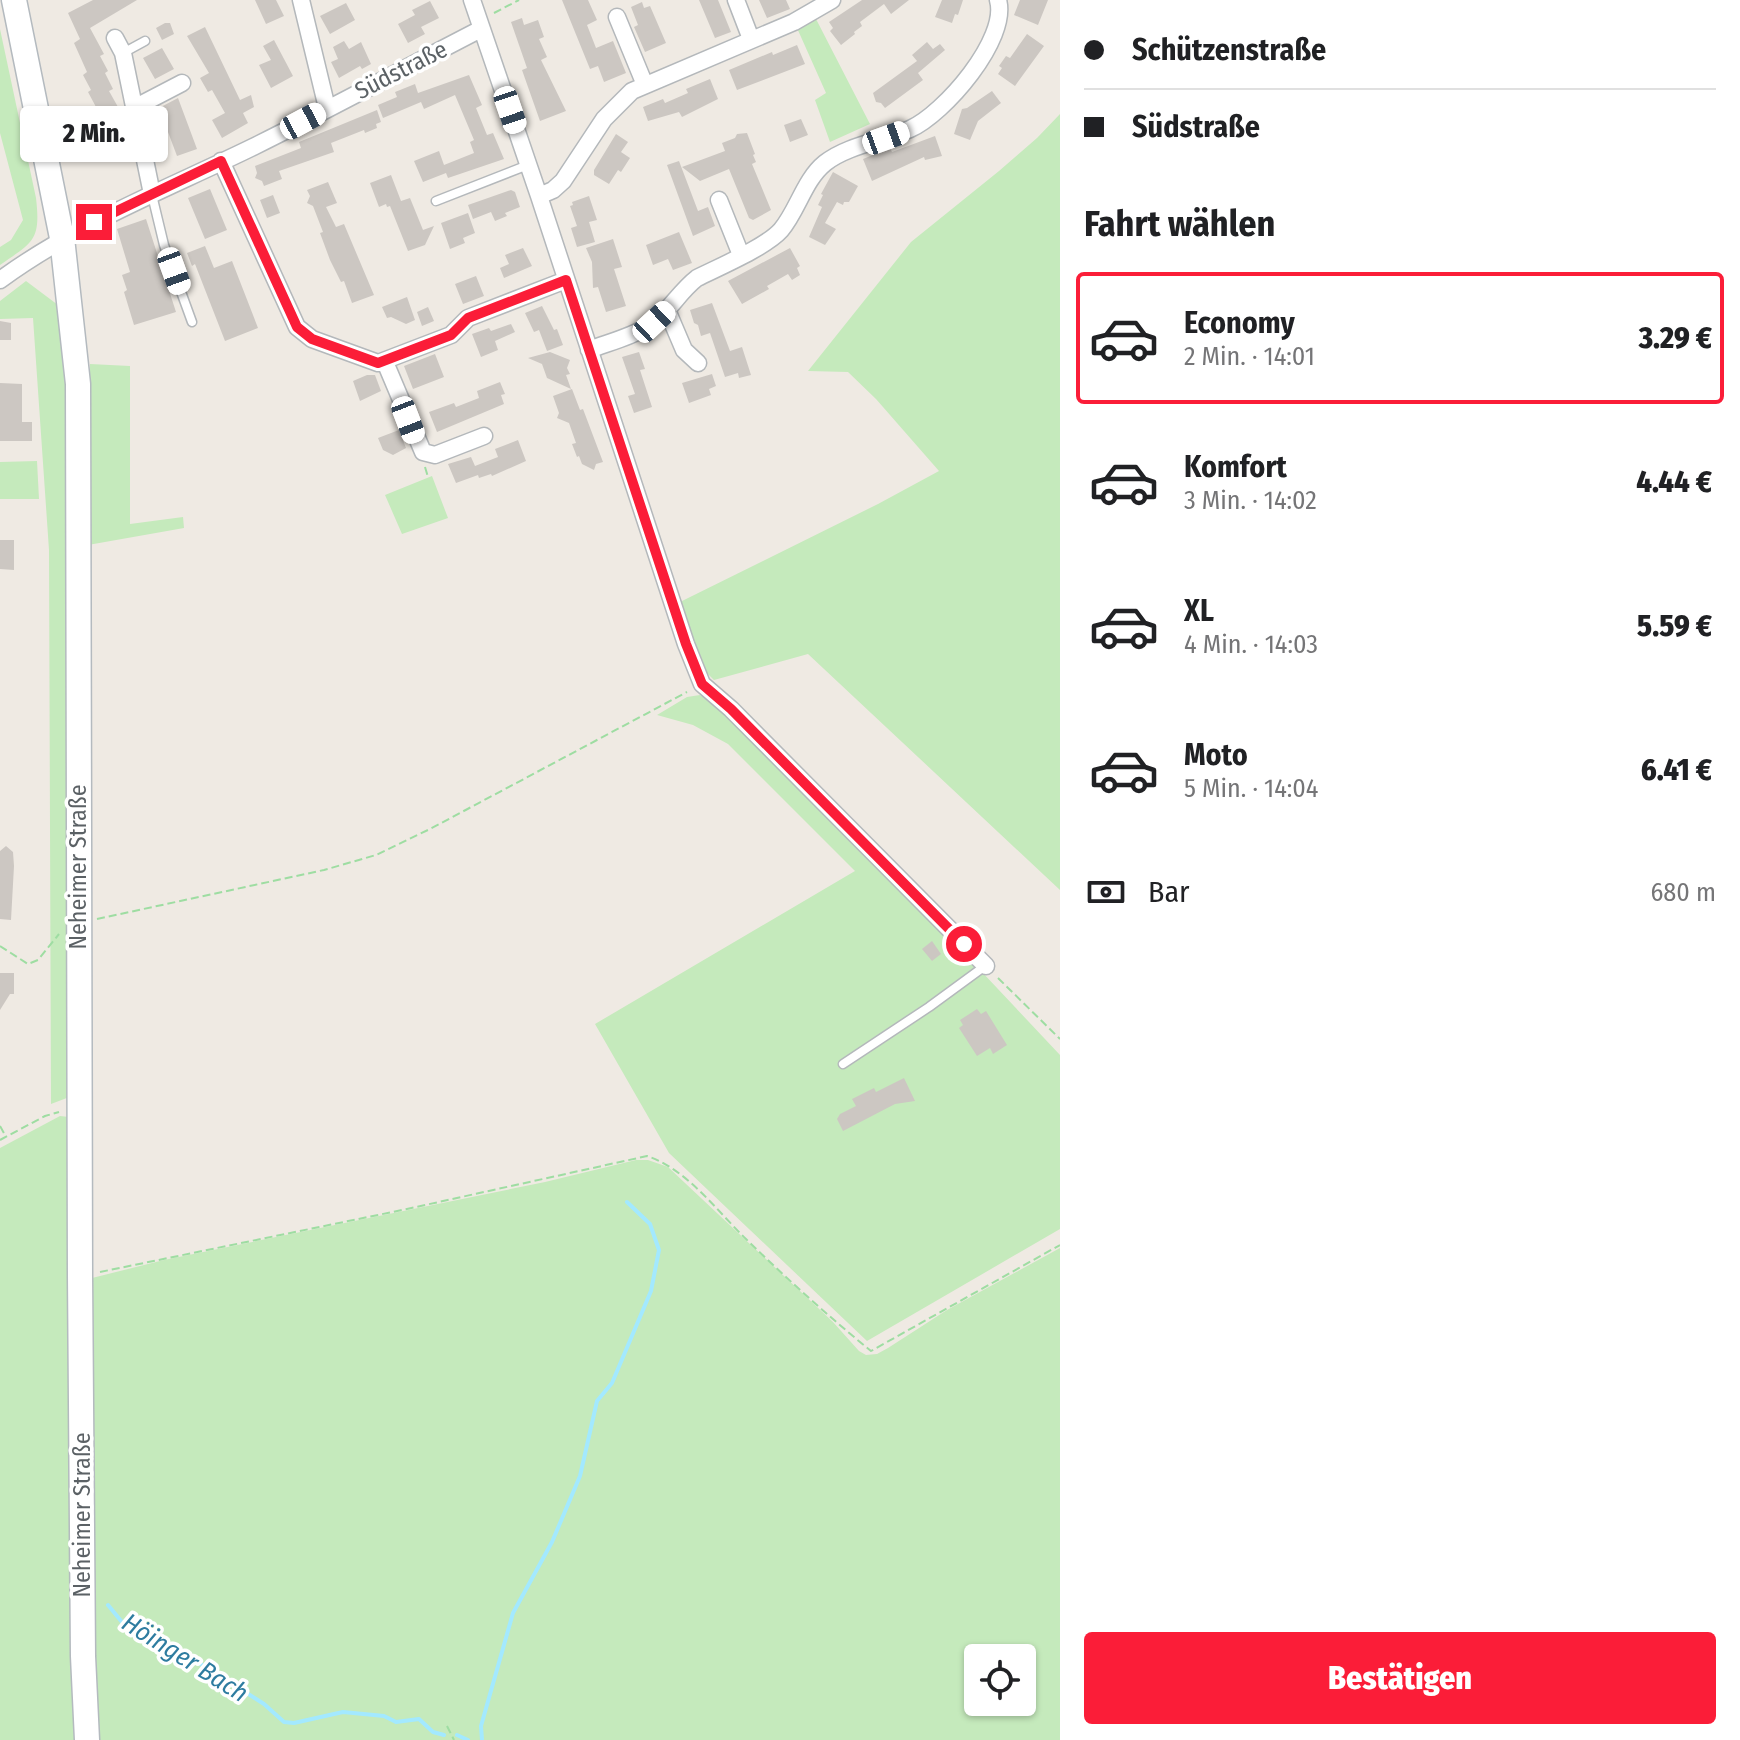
<!DOCTYPE html>
<html lang="de">
<meta charset="utf-8">
<style>
:root{--surface:#fff;--page:#f2f2f2;--text:#202124;--muted:#757577;--line:#e0e0e0;--accent:#fb1d38}
body{margin:0;font-family:"Fira Sans Condensed",sans-serif;background:var(--page);color:var(--text);height:100vh;display:flex;flex-direction:column;font-size:30px;white-space:nowrap}
*{box-sizing:border-box;margin:0}
p{font-size:26px;color:var(--muted)}
.icon{flex:none;width:44px;height:44px;fill:none;stroke:currentColor;stroke-width:2;stroke-linecap:round;stroke-linejoin:round}
.map{position:relative;flex:1;overflow:hidden}
.sheet{display:flex;flex-direction:column;background:var(--surface);width:680px}
.sheet>*{flex:none}
.guide{display:grid;align-content:center;height:176px;padding:0 24px;background:var(--surface)}
.tools{position:absolute;left:964px;top:1644px;display:grid;gap:16px}
.tools a{display:grid;place-items:center;width:72px;height:72px;border-radius:8px;background:var(--surface);box-shadow:0 2px 6px #0004;font-size:40px}
.end{position:absolute;width:36px;height:36px;margin:-18px;border:10px solid #fb1d38;background:#fff;box-shadow:0 0 0 4px #fff}
.from{border-radius:50%}
.bubble{position:absolute;height:56px;border-radius:8px;background:var(--surface);box-shadow:0 2px 6px #0004;font-size:26px;font-weight:800;line-height:56px;text-align:center}
.car{position:absolute;width:24px;height:48px;margin:-24px -12px;border-radius:10px;box-shadow:0 0 6px 2px #0007;background:linear-gradient(#fff 24%,#345 0 40%,#fff 0 76%,#345 0 86%,#fff 0)}
.guide b{display:flex;align-items:center;gap:28px;height:76px;font-size:30px}
.guide b+b{border-top:2px solid var(--line)}
.guide i{width:20px;height:20px;background:var(--text)}
ul{padding:0;list-style:none}
li{display:flex;align-items:center;gap:24px;height:132px;margin:0 16px 12px;padding:0 8px;border:4px solid transparent;border-radius:8px}
li div{flex:1}
li b{display:block;font-size:30px}
li em{font-style:normal;font-weight:800}
li.on{border-color:var(--accent)}
li>.icon{width:72px;height:72px;stroke-width:1.5}
h2{padding:0 24px;font-size:36px;line-height:96px}
.pay{display:flex;align-items:center;gap:20px;height:88px;padding:0 24px;font-size:30px}
.pay p{margin-inline-start:auto}
.button{display:flex;gap:16px;margin-top:auto;padding:16px 24px}
.button a{flex:1;height:92px;border-radius:8px;background:var(--accent);color:#fff;font-size:32px;font-weight:800;line-height:92px;text-align:center}
main{display:flex;flex:1;min-height:0}
.map>svg:first-child{display:block}
.green{fill:#c5eabc;fill-rule:evenodd}
.lines{fill:none;stroke-linecap:round;stroke-linejoin:round}
.stream{stroke:#a3e9ff;stroke-width:4}
.building{fill:#ccc7c2}
.service-casing{stroke:#b4b8bb;stroke-width:11}
.minor-casing{stroke:#b4b8bb;stroke-width:19}
.secondary-casing{stroke:#b4babf;stroke-width:27}
.path{stroke:#9edda2;stroke-width:2;stroke-dasharray:8 4;stroke-linecap:butt}
.service{stroke:#fff;stroke-width:8}
.minor{stroke:#fff;stroke-width:16}
.secondary{stroke:#fff;stroke-width:24}
.route{stroke:#fb1d38;stroke-width:10}
.labels{text-anchor:middle;dominant-baseline:central;stroke-width:7;stroke-linejoin:round;paint-order:stroke}
.street-label{font-size:24px;fill:#5b6165;stroke:#fff}
.water-label{font-size:26px;font-style:italic;fill:#2e7ca0;stroke:#fff}
</style>
<main>
<div class="map">
<svg width="1060" height="1740" viewBox="0 0 1060 1740">
<rect width="100%" height="100%" fill="#efeae3"/>
<path class="green" d="M816,19L870,124L830,142L815,100L826,93L797,28Z
M0,29L36,198C41,241 33,242 0,265V247L11,240L23,220L0,133Z
M1060,114V890L808,654L714,680L701,667L680,602L878,504L939,471L876,399L848,372L808,371L911,242L999,171L1037,138Z
M26,281L58,305L70,395L72,1096L51,1104L49,550L33,318L0,319V301Z
M90,364L130,366V524L183,517L184,528L88,545Z
M37,461L39,499H0V462Z
M432,476L448,518L402,534L385,495Z
M700,695L719,708L981,971L1060,1055V1229L867,1341L669,1153L595,1024L855,871L728,744L693,725L657,715L687,697Z
M60,1116L69,1117L79,1740H0V1148Z
M636,1160H648L668,1167L833,1322L859,1351L866,1355L877,1354L888,1348L947,1310L1060,1248V1740H91L88,1284L92,1278L164,1260L545,1182ZM978,1658H1022V1702H978Z"/>
<g class="lines">
<path class="stream" d="M108,1605L126,1627L172,1646L264,1704L284,1722L294,1723L343,1712L384,1716L396,1722L419,1719L433,1732L444,1735
M457,1735L468,1740
M482,1740L481,1726L513,1613L552,1542L580,1476L597,1401L612,1383L651,1291L659,1250L650,1224L627,1202"/>
</g>
<path class="building" d="M93,0H137L90,28L104,54L100,56L108,71L105,73L113,89L109,91L118,107L113,110L117,116L101,125L93,110L96,107L88,92L91,90L83,75L87,72L74,43L80,39L68,13Z
M255,0H276L284,16L266,24Z
M562,0H588L597,20L587,25L596,48L613,41L626,73L604,82L598,66L590,69Z
M699,0H718L731,32L715,38Z
M759,0H786L790,9L767,18Z
M862,0H909L891,14L884,4L860,22L862,26L854,32L855,34L841,45L830,31L833,28L829,22Z
M942,0H963L958,15L955,14L952,23L935,17Z
M1020,0H1048L1038,25L1014,15Z
M430,1L439,18L421,27L425,34L408,43L398,24L415,15L412,10Z
M642,2L644,8L650,6L666,43L645,52L634,27L638,25L631,7Z
M346,3L355,20L330,34L320,16Z
M522,18L524,25L538,20L544,37L539,39L547,57L541,60L566,111L540,121L522,70L527,68L511,22Z
M165,23H170L174,34L162,40L156,28Z
M205,27L240,100L251,95L254,107L243,113L248,123L222,138L212,120L225,113L212,90L208,92L200,78L209,73L187,36Z
M1027,34L1044,46L1015,86L998,74L1002,68L999,66L1006,56L1010,58Z
M274,40L293,76L271,88L259,65L271,60L263,46Z
M344,41L349,49L361,42L371,64L362,69L360,66L339,78L331,62L338,59L333,47Z
M927,42L933,49L940,44L945,50L918,73L923,80L885,108L881,103L876,102L873,93L917,61L912,55Z
M797,45L805,64L737,90L729,70L772,52L773,55Z
M162,48L174,69L155,79L143,58Z
M469,75L482,105L476,108L487,135L493,133L504,159L448,178L446,173L423,182L414,161L439,151L444,165L474,153L470,142L474,140L455,95L424,109L421,102L383,118L378,105L397,97L395,92L415,84L418,93Z
M710,79L718,99L682,117L679,112L648,121L643,107L663,99L665,103L688,93L686,89Z
M992,91L1001,103L978,121L970,140L954,134L962,109L967,108Z
M178,98L197,149L177,156L159,108Z
M377,110L381,122L376,124L377,128L365,133L364,130L331,143L334,152L279,171L282,179L264,186L262,181L255,178L257,173L255,166L301,148L299,142Z
M801,119L808,135L790,142L784,125Z
M112,130L122,148L109,154L100,137Z
M747,133L755,154L753,155L756,162L752,164L771,210L753,220L749,218L729,169L700,181L682,167L725,151L722,143L735,138L737,134Z
M616,134L628,142L621,152L630,158L621,172L618,170L609,184L594,175V170Z
M935,136L942,156L925,160L924,157L872,181L863,159L890,148L892,152Z
M679,161L698,211L708,207L715,226L693,236L667,165Z
M833,172L858,186L849,202H844L843,205L837,202L825,223L836,229L825,245L809,237L822,207L818,205L823,195L821,194Z
M391,175L401,201L410,198L423,230L434,226L425,245L408,251L390,206L387,207L386,204L379,207L370,183Z
M328,182L337,203L326,207L336,227L344,224L374,295L352,303L344,281L341,282L330,260L320,233L323,232L313,206L307,203L310,196L307,190Z
M210,189L227,230L205,239L188,198Z
M511,190L515,192L520,207L505,213L507,216L495,221L491,212L473,219L468,205Z
M273,195L280,213L267,218L260,200Z
M589,196L597,220L589,222L595,242L577,247L571,228L577,226L570,206L573,205L572,202Z
M468,213L475,233L463,238L465,243L450,249L441,223Z
M146,219L176,312L134,325L124,292L127,290L122,275L130,272L117,229Z
M679,232L692,263L673,270L668,259L653,265L646,245Z
M613,239L622,267L614,269L626,306L606,312L598,287L593,288L592,262L586,248Z
M205,246L214,268L232,261L258,328L225,341L195,264L192,266L187,253Z
M523,248L532,266L504,278L500,268L509,264L505,255Z
M790,248L800,266L797,268L800,275L792,280L788,274L767,286L769,289L742,304L728,281Z
M476,276L484,296L463,304L455,284Z
M407,297L415,320L406,324L391,317L387,318L382,307Z
M712,303L730,351L742,347L751,375L739,378L738,373L725,377L710,333L701,336L698,325L694,323L690,310Z
M542,306L554,330L557,329L563,345L547,351L539,330L534,332L525,313Z
M428,307L434,321L422,326L417,312Z
M0,321L11,323V340H0Z
M511,324L515,332L495,341L498,350L481,357L472,334L489,328L491,331Z
M550,352L570,360L567,368L570,374L566,375L571,389L547,378L542,364L528,358Z
M639,352L645,369L640,370L652,407L634,413L628,396L635,394L622,357Z
M435,354L444,377L413,389L404,366Z
M712,374L716,386L709,389L711,395L689,403L682,383Z
M367,375H375L381,391L360,401L353,381Z
M500,382L505,394L501,395L504,404L437,432L429,412L454,403L456,407L479,398L477,391Z
M0,383L22,384V422H32V441H0Z
M572,389L580,410L583,409L603,462L596,464L594,470L582,464L579,456L577,457L572,444L576,443L569,423L557,418L559,413L553,396Z
M399,430L406,448L393,455L383,450L378,438Z
M518,440L526,461L492,476L491,474L479,478L478,475L456,483L448,464L471,457L475,466L498,457L495,449Z
M0,540H14V570L0,569Z
M6,846L13,852L14,866L11,920L0,919V851Z
M932,941L941,954L932,961L922,949Z
M0,973H14V994H10L0,1010Z
M977,1009L981,1014L986,1011L1007,1045L993,1054L990,1048L977,1056L959,1028L963,1025L960,1020Z
M904,1078L915,1101L895,1104L843,1131L837,1119L840,1114L856,1106L852,1099L874,1088L876,1092Z"/>
<g class="lines">
<g class="service-casing">
<path id="service" d="M123,53L145,41
M152,195L164,245L192,322
M436,201L528,165
M843,1064L929,1007L985,966"/>
</g>
<g class="minor-casing">
<path id="minor" d="M301,0L327,108
M472,0L539,196L686,644L702,684L731,709L986,966
M736,0L751,39
M617,17L645,85
M115,38L123,53L152,194
M134,108L182,83
M221,161L297,327L312,339L378,363L451,335L468,318L566,280
M539,196L553,190L563,181L604,119L632,91L794,22L832,0
M719,200L741,255
M0,280C78,223 167,189 253,147C330,109 405,68 481,29
M667,310L684,350L698,363
M589,350C610,342 634,336 653,323C670,310 680,291 697,278C719,267 766,247 781,230C798,210 804,180 825,163C848,145 883,141 910,129C944,114 1009,39 998,0
M385,362L423,452L435,455L484,436"/>
</g>
<g class="secondary-casing">
<path id="secondary" d="M14,0L62,238L78,384L80,1276L83,1656L87,1740"/>
</g>
<path class="path" d="M494,13L519,0
M425,467L428,477
M97,919L324,870L376,855L430,829L687,692
M0,946L28,964L38,960L59,934
M998,978L1060,1039
M0,1126L5,1135
M0,1140L45,1116L59,1112
M100,1272L407,1209L647,1156C688,1170 716,1210 746,1239C786,1278 828,1316 871,1351L1060,1245
M447,1726L454,1740"/>
<use href="#service" class="service"/>
<use href="#minor" class="minor"/>
<use href="#secondary" class="secondary"/>
</g>
<g class="lines">
<path class="route" d="M94,222L221,161L297,327L312,339L378,363L451,335L468,318L566,280L686,644L702,684L731,709L964,944"/>
</g>
<g class="labels">
<g class="street-label">
<text transform="translate(401 70) rotate(-27)">Südstraße</text>
<text transform="translate(78 867) rotate(-90)">Neheimer Straße</text>
<text transform="translate(82 1515) rotate(-90)">Neheimer Straße</text>
</g>
<g class="water-label">
<text transform="translate(185 1658) rotate(32)">Höinger Bach</text>
</g>
</g>
</svg>
<div class="tools">
<a><svg class="icon" aria-label="locate" viewBox="0 0 24 24"><circle cx="12" cy="12" r="6"/><path d="M12 2v4M12 18v4M2 12h4M18 12h4"/></svg></a>
</div>
<i class="end from" style="left:964px;top:944px"></i>
<i class="end" style="left:94px;top:222px"></i>
<div class="bubble" style="left:20px;top:106px;width:148px">2 Min.</div>
<i class="car" style="left:510px;top:110px;rotate:161deg"></i>
<i class="car" style="left:303px;top:121px;rotate:62deg"></i>
<i class="car" style="left:886px;top:138px;rotate:70deg"></i>
<i class="car" style="left:174px;top:271px;rotate:160deg"></i>
<i class="car" style="left:654px;top:322px;rotate:47deg"></i>
<i class="car" style="left:408px;top:420px;rotate:159deg"></i>
</div>
<section class="sheet">
<div class="guide">
<b><i class="from"></i>Schützenstraße</b>
<b><i></i>Südstraße</b>
</div>
<h2>Fahrt wählen</h2>
<ul>
<li class="on"><svg class="icon" aria-label="car" viewBox="0 0 24 24"><path d="M5 17H2v-5l4-1 3-4h7l3 4 3 1v5h-3M9 17h6M6 11h13"/><circle cx="7" cy="17" r="2"/><circle cx="17" cy="17" r="2"/></svg><div><b>Economy</b><p>2 Min. · 14:01</p></div><em>3.29 €</em></li>
<li><svg class="icon" aria-label="car" viewBox="0 0 24 24"><path d="M5 17H2v-5l4-1 3-4h7l3 4 3 1v5h-3M9 17h6M6 11h13"/><circle cx="7" cy="17" r="2"/><circle cx="17" cy="17" r="2"/></svg><div><b>Komfort</b><p>3 Min. · 14:02</p></div><em>4.44 €</em></li>
<li><svg class="icon" aria-label="car" viewBox="0 0 24 24"><path d="M5 17H2v-5l4-1 3-4h7l3 4 3 1v5h-3M9 17h6M6 11h13"/><circle cx="7" cy="17" r="2"/><circle cx="17" cy="17" r="2"/></svg><div><b>XL</b><p>4 Min. · 14:03</p></div><em>5.59 €</em></li>
<li><svg class="icon" aria-label="car" viewBox="0 0 24 24"><path d="M5 17H2v-5l4-1 3-4h7l3 4 3 1v5h-3M9 17h6M6 11h13"/><circle cx="7" cy="17" r="2"/><circle cx="17" cy="17" r="2"/></svg><div><b>Moto</b><p>5 Min. · 14:04</p></div><em>6.41 €</em></li>
</ul>
<div class="pay"><svg class="icon" aria-label="cash" viewBox="0 0 24 24"><path d="M3 7h18v10H3z"/><circle cx="12" cy="12" r="2"/></svg>Bar<p>680 m</p></div>
<div class="button"><a>Bestätigen</a></div>
</section>
</main>
